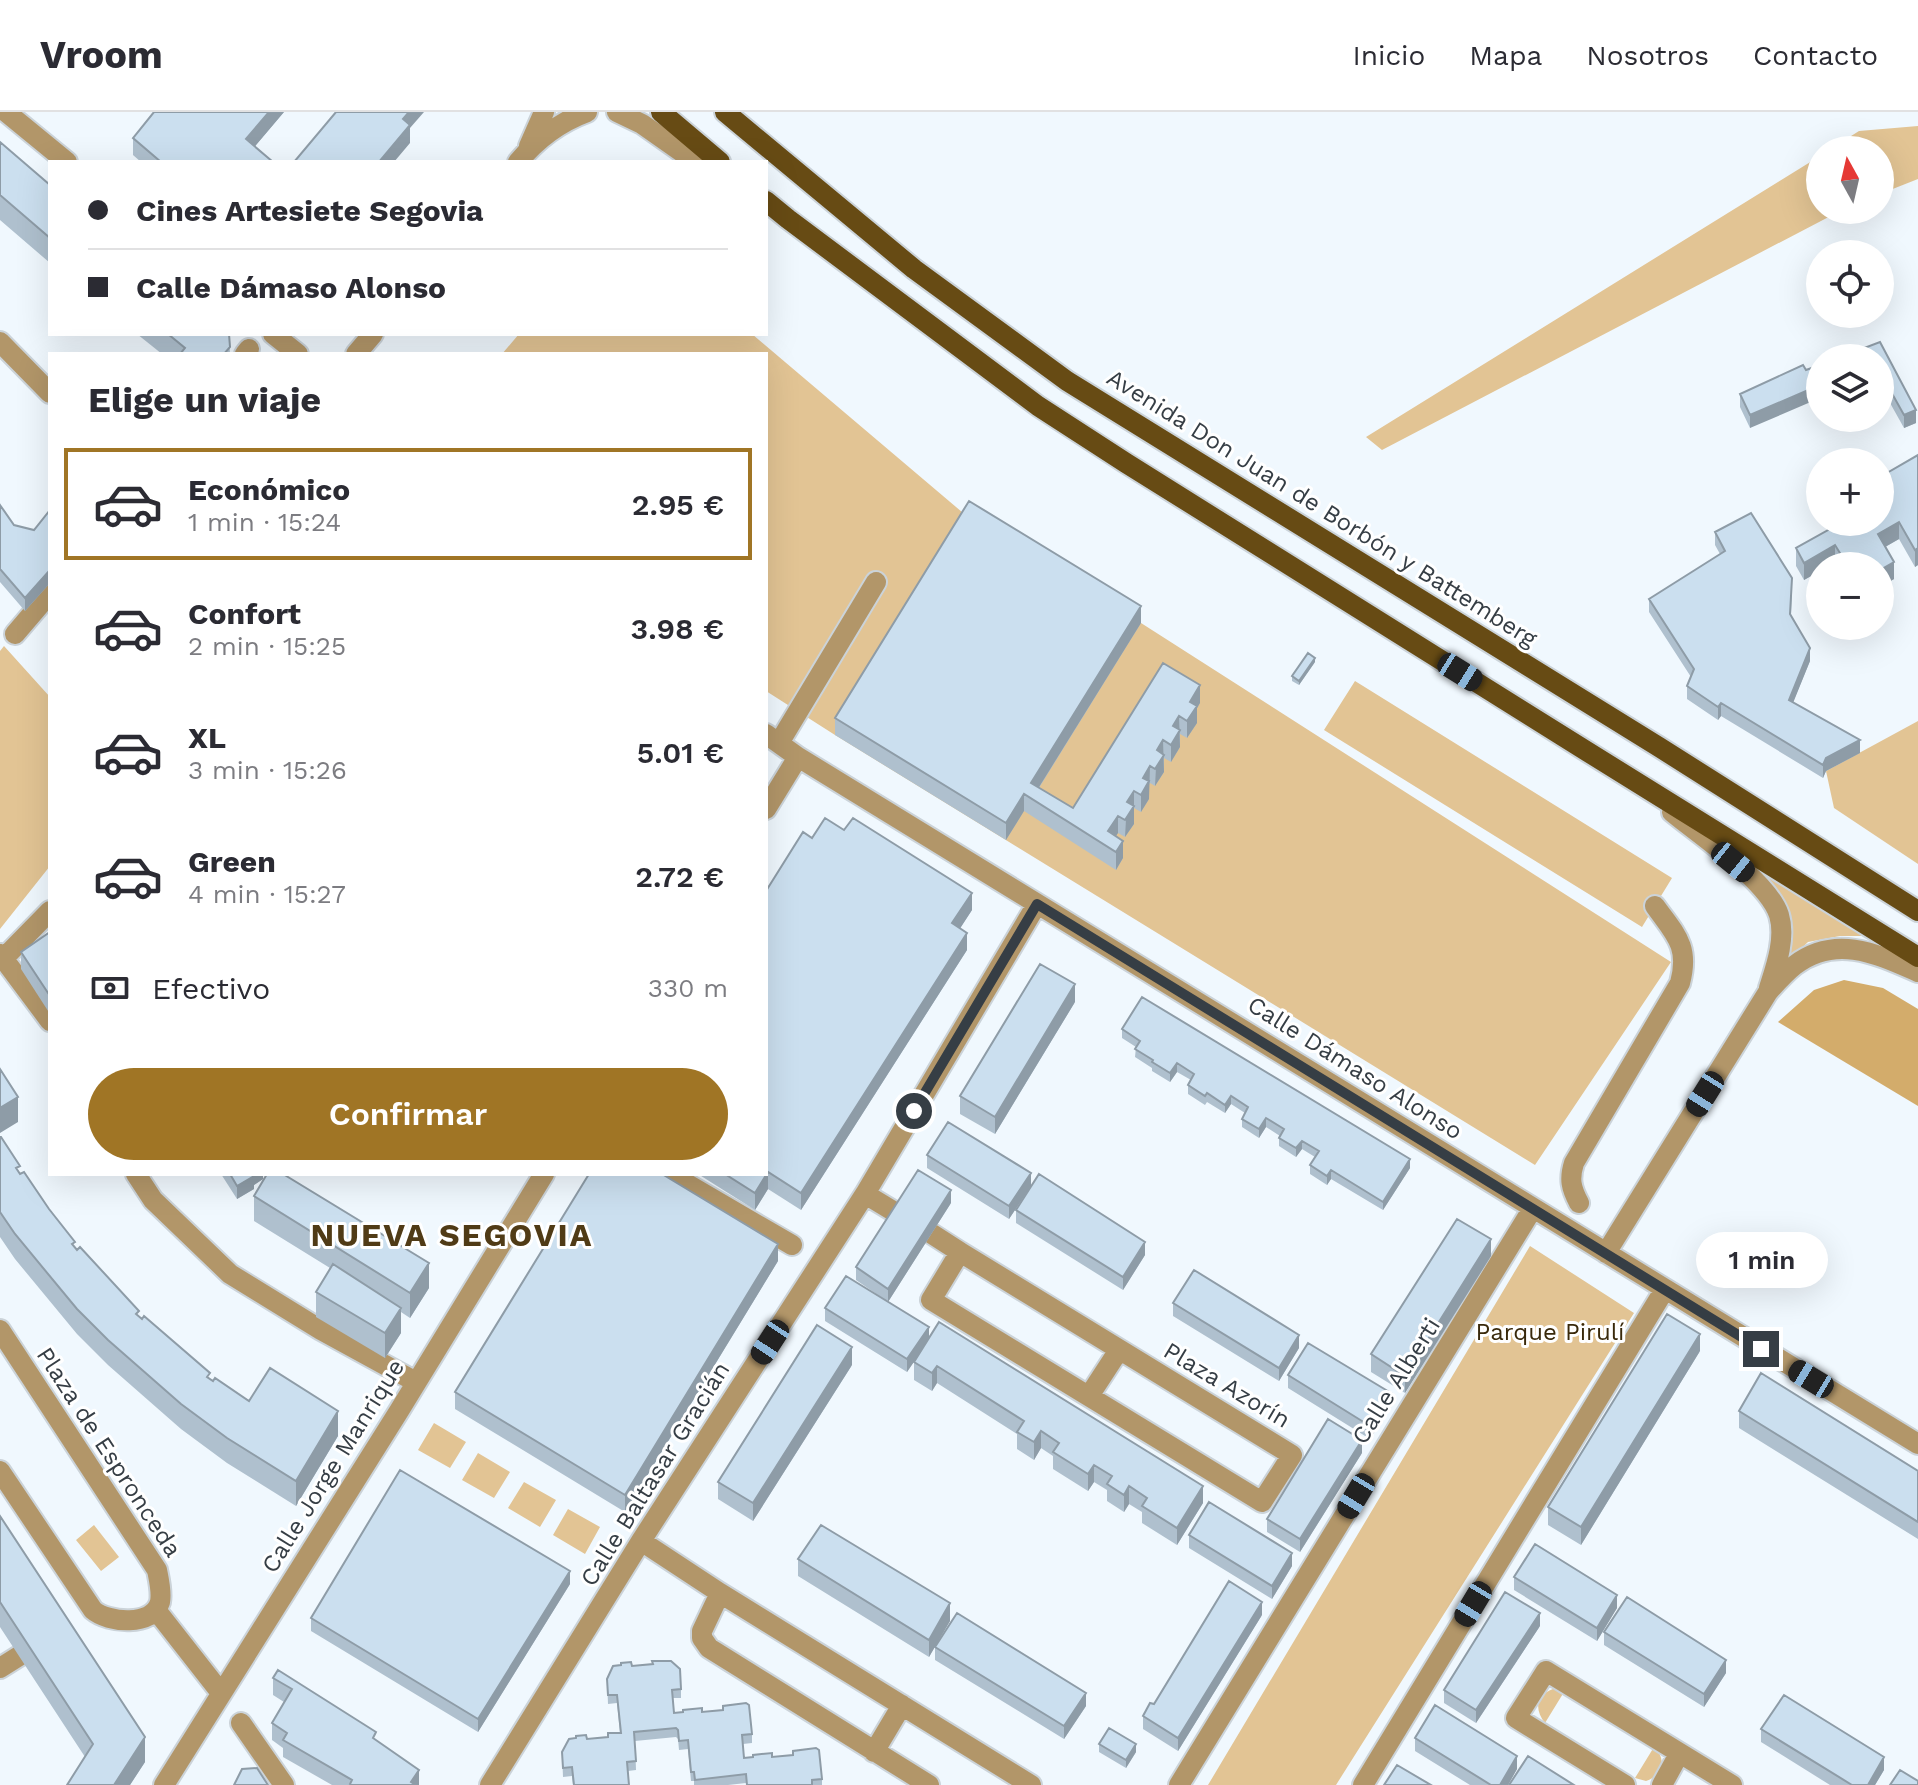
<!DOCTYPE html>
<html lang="es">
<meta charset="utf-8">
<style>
:root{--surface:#fff;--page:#f2f2f3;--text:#2b2b33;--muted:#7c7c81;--line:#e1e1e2;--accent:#a07525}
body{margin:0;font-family:"Work Sans",sans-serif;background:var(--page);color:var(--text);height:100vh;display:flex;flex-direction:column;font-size:30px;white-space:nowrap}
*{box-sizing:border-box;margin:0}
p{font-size:26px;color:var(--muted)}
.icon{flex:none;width:44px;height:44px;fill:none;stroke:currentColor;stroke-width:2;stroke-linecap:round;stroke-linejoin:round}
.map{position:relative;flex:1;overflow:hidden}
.details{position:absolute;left:48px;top:240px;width:720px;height:824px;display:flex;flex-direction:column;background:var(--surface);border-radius:0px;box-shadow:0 8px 32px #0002}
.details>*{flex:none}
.guide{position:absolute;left:48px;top:48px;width:720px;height:176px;border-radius:0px;box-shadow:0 8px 32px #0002;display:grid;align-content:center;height:176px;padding:0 40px;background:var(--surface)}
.needle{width:52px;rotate:352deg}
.buttons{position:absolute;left:1806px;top:24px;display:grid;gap:16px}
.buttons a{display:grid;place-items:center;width:88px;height:88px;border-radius:50%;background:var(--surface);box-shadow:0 8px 32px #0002;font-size:40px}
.end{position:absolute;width:36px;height:36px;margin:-18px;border:10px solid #363e45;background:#fff;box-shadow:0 0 0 4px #fff}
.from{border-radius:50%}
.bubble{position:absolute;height:56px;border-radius:28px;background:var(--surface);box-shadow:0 8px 32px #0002;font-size:26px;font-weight:600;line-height:56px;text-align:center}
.car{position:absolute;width:24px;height:48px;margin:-24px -12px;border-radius:10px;box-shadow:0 0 6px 2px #0007;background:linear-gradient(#222 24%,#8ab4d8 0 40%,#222 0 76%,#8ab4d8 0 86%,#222 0)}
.guide b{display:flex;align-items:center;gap:28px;height:76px;font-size:30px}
.guide b+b{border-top:2px solid var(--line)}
.guide i{width:20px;height:20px;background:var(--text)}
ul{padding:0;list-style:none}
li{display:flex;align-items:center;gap:24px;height:112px;margin:0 16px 12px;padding:0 24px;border:4px solid transparent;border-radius:0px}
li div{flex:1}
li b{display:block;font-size:30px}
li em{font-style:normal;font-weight:600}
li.selected{border-color:var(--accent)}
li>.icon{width:72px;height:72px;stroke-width:1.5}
h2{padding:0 40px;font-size:36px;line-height:96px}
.pay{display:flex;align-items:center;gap:20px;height:88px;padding:0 40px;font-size:30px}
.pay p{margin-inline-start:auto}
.action{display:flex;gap:16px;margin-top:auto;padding:16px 40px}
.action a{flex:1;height:92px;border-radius:48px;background:var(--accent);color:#fff;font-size:32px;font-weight:600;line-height:92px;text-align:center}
header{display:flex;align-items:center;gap:48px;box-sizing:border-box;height:112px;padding:0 40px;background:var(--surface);border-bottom:2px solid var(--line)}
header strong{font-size:38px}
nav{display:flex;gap:44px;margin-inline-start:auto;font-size:28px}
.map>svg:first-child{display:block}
.green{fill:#e2c494}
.forest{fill:#d3ac6b}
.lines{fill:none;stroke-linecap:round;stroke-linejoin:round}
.minor-casing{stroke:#cbd3d9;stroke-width:24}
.major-casing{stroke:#cbd3d9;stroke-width:24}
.minor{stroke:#b29669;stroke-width:20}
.major{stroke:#674b14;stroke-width:20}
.wall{fill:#afc0ce}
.shaded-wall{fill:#8e9ca7}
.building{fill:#cbdfef;stroke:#8e9ca7;stroke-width:2}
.route{stroke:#363e45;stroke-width:10}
.labels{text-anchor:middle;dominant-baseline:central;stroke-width:6;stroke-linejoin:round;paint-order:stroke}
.street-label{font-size:24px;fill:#363e45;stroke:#fff}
.park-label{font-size:24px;fill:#39290b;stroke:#fff}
.district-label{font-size:32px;font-weight:bold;letter-spacing:2px;fill:#503b16;stroke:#fff}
</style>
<header>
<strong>Vroom</strong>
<nav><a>Inicio</a><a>Mapa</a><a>Nosotros</a><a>Contacto</a></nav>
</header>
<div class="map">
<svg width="1918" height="1673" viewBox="0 0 1918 1673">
<rect width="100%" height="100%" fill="#f0f8fe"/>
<path class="green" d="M1918,14V67L1880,82V38H1829L1859,19Z
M1820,44V98H1842L1382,338L1366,325Z
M519,222H752L969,406L1141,511L1671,850L1535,1053L835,623L766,579V242H502Z
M4,534L50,585V754L0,817V539Z
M1355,569L1672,766L1642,815L1324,618Z
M1918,609V752L1834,696L1826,659Z
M1766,764L1863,824H1840L1808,830L1784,853L1782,790Z
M1530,1134L1634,1201L1336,1673H1208Z
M434,1311L466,1330L450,1356L418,1338Z
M478,1341L510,1360L494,1386L462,1368Z
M524,1370L556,1388L540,1415L508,1396Z
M568,1397L600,1415L585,1442L553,1423Z
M94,1413L119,1445L101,1459L76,1428Z
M1553,1577H1558L1564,1580L1545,1611C1534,1597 1536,1583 1553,1577Z
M1654,1635C1667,1647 1663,1663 1646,1669L1635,1666Z"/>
<path class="forest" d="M1844,868L1883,876L1918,897V994L1778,910L1814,878Z"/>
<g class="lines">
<g class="minor-casing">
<path id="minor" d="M6,0L67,50
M617,0L642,12L696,50
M529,34L544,0
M518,50C536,28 560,10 587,0
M273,222L298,242
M0,230L50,281
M245,242L249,237
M356,242L373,222
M15,522L50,481
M766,622L798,645L1918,1332
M779,631L876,470
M766,697L798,645
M1672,700C1701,724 1768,769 1779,803C1786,826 1776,854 1769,876
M0,842L50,909
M4,846L50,799
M136,1062L153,1088L230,1162L321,1218L416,1270
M670,1062L792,1133
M865,1082L898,1102
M1579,1091C1571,1076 1569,1067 1574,1051L1680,871C1690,834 1675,822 1655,794
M932,1122L960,1140
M960,1140L1292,1343L1262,1390L931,1188Z
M1606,1141L1768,880C1776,871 1785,861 1795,853C1836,822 1877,842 1918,860
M0,1218L157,1458C159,1468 162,1480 160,1490C153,1515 108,1511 93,1498L0,1359
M1089,1284L1119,1238
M641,1429L720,1481L1031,1673
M720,1481L702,1519V1526L709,1536L929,1673
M156,1498L221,1581
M0,1556L43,1529
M241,1611L284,1673
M874,1640L902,1593
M164,1673L399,1299L544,1062
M490,1673L641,1429L865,1082L1037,792
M1179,1673L1533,1096
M1363,1673L1665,1177
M1625,1673L1516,1606L1546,1559L1732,1673
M1662,1673L1679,1642"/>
</g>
<g class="major-casing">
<path id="major" d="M661,0L720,50
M725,0L914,157L1067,269L1659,635L1918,799
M766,89L788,107L1038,294L1126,351L1588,640L1918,845"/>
</g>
<use href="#minor" class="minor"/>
<use href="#major" class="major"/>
</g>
<path class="wall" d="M154,0H284L255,34L273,50H141L133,43V26Z
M0,30L50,73V151L0,108Z
M137,222H229L230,242H162Z
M1880,246L1916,311L1904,316L1880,273Z
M1806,258L1750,316L1740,295V282Z
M1918,343V453L1915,455L1899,427L1885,435L1894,467L1880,475V454H1838L1835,450L1829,454H1820V459L1804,468L1796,454V436L1830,417L1828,410H1880Z
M0,393L14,413L34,418L50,398V471L25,499L0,470Z
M1715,420L1792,479L1791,503L1810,549L1793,590L1860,641L1826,659L1823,666L1721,604L1718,608L1687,587V574L1691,565L1649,500V487L1720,442L1715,433Z
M1141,511L1039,676L1073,696L1163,551L1200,591L1197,596V611L1187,626L1180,622V635L1171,650L1164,646V660L1155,674L1150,671L1149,673V687L1141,700L1134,696V712L1125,725L1118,721L1116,724L1123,746L1116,758L1024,699L1006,728L835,623V606Z
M1315,550L1299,573L1292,569V564Z
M812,726L972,798L960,816L967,838L801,1098L768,1077L755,1098L698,1062H766Z
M50,820V902L21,857V840Z
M1075,890L995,1022L960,1002V984Z
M1122,917L1410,1056L1383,1098L1331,1067L1327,1073L1310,1062V1053L1315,1045L1302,1037L1296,1045L1279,1034V1026L1280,1024L1266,1015L1259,1026L1242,1015V1007L1245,1001L1231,992L1225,1001L1207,990L1205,993L1188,982V973L1191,968L1177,960L1170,970L1152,959V956L1135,945L1136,935L1122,926Z
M0,1025L20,1061L75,1136L139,1205L210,1267L249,1289L338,1324L296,1394L227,1351L181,1317L108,1253L77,1222L15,1147L0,1125Z
M927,1043L1031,1074L1009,1107L927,1056Z
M221,1062H263V1067L254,1073V1077L237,1087Z
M254,1084L429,1176L410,1206L401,1200V1221L385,1246L316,1205V1180L330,1156L254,1109Z
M951,1091L888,1190L856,1168V1155Z
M1016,1098L1145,1143L1123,1178L1016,1111Z
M1491,1144L1405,1281L1371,1260V1242Z
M778,1149L625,1400L455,1297V1280Z
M1173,1191L1299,1236L1279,1269L1173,1204Z
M825,1196L929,1227L1203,1391L1177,1433L1142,1411V1400L1129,1392L1124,1400L1107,1389V1378L1094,1370L1088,1379L1053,1357V1344L1041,1336L1034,1348L1017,1337V1322L937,1271L932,1279L914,1268V1250L922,1237L907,1260L825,1209Z
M1700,1239L1581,1433L1548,1413V1395Z
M852,1253L753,1409L718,1387V1370Z
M1288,1263L1391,1294L1370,1327L1288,1276Z
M1739,1299L1918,1359V1427L1739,1316Z
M1362,1341L1300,1440L1267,1420V1407Z
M0,1404L145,1650L130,1673H67L85,1645L0,1515Z
M1189,1423L1292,1454L1272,1487L1189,1436Z
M798,1447L950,1509L929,1545L798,1464Z
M1514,1465L1617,1496L1597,1529L1514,1478Z
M570,1472L478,1620L311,1519V1506Z
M1262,1503L1178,1639L1143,1617V1604Z
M1540,1514L1476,1611L1444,1591V1578Z
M1604,1520L1726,1561L1704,1595L1604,1533Z
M935,1535L1086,1594L1064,1627L935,1548Z
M632,1554L681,1577V1586H673L674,1601L702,1600L752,1622V1631L743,1632L744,1646L772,1645L822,1667V1673H746V1671L728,1673H694V1669H691L688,1637L679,1638L678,1627L676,1625L635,1629L636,1658L628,1659L629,1673H573L572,1664L563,1665L562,1640L587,1627L608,1625L620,1621L617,1591L608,1592L607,1567Z
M273,1566L376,1628L419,1673H332L283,1645V1636L272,1628V1611L284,1590L273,1583Z
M1761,1617L1884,1658L1875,1673H1830L1761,1630Z
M1415,1626L1517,1657L1508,1673H1470L1415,1639Z
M1099,1632L1136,1640L1126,1656L1099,1640Z"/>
<path class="shaded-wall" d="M269,0H284L246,45V27Z
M409,0H424L410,16V31L394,50H379L403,7Z
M1820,273V286L1750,316V303Z
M1916,298V311L1904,316V303Z
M1899,410V427L1878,439V422Z
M1835,433V450L1829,454H1820V459L1804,468V451Z
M1918,436V453L1915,455V438Z
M1894,450V467L1880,475V458Z
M50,458V471L25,499V486Z
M1141,494V511L1031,688V671Z
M1810,536V549L1789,601V588Z
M1315,546V550L1299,573V569Z
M1200,573V591L1197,596V611L1187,626V609L1190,590Z
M1721,591V604L1718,608V595Z
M1179,604L1180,635L1171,650V633L1173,614Z
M1163,628L1164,660L1155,674L1157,638Z
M1860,628V641L1826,659L1823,666V653L1826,646Z
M1150,654L1149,687L1141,700V683L1143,666Z
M1134,679V712L1125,725L1127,690Z
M1024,682V699L1006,728V711Z
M1118,704V721L1108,736V719Z
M1123,729V746L1116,758V740Z
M972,781V798L952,829V811Z
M967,821V838L801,1098V1081Z
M1075,872V890L995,1022V1005Z
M1177,951V960L1170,970V961Z
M1231,984V992L1225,1001V993Z
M18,985V1010L0,1021V996Z
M1266,1006V1015L1259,1026V1017Z
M1302,1029V1037L1296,1045V1036Z
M1410,1047V1056L1383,1098V1090Z
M1331,1058V1067L1327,1073V1064Z
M768,1060V1077L755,1098V1081Z
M1031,1061V1074L1009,1107V1094Z
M252,1062H263V1067L254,1073V1077L237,1087V1074Z
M951,1078V1091L888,1190V1177Z
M1491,1127V1144L1405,1281V1264Z
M1145,1130V1143L1123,1178V1165Z
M778,1132V1149L625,1400V1383Z
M429,1151V1176L410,1206V1181Z
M401,1196V1221L385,1246V1221Z
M929,1215V1228L907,1260V1247Z
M1700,1222V1239L1581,1433V1415Z
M1299,1223V1236L1279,1269V1256Z
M852,1235V1253L753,1409V1391Z
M937,1254V1271L932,1279V1261Z
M1391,1281V1294L1370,1327V1314Z
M338,1299V1324L296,1394V1369Z
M1041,1319V1336L1034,1348V1330Z
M1362,1328V1341L1300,1440V1427Z
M1094,1353V1370L1088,1379V1362Z
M1129,1374V1392L1124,1400V1383Z
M1203,1374V1391L1177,1433V1416Z
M1292,1441V1454L1272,1487V1474Z
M570,1459V1472L478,1620V1607Z
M1617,1483V1496L1597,1529V1516Z
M1262,1490V1503L1178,1639V1626Z
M950,1491V1509L929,1545V1528Z
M1540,1501V1514L1476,1611V1598Z
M1726,1548V1561L1704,1595V1582Z
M1086,1581V1594L1064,1627V1614Z
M145,1625V1650L130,1673H114Z
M1136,1632V1640L1126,1656V1648Z
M1517,1644V1657L1508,1673H1500Z
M1884,1645V1658L1875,1673H1868Z
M419,1658V1673H411V1670Z"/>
<path class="building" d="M154,0H269L246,27L273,50H161L133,26Z
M336,0H409L403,7L410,13L379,50H294Z
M0,30L50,73V126L0,83Z
M168,222H229L230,235L224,242H180L185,236Z
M1880,230L1916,298L1904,303L1880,260V246H1838Z
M1803,253L1806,258L1820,253V273L1750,303L1740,282Z
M1918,343V436L1915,438L1899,410L1878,422L1894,450L1880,458V454H1848L1835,433L1804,451L1796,436L1837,413L1836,410H1880V365Z
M969,389L1141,494L1031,671L1073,696L1163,551L1200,573L1190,590L1197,594L1187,609L1179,604L1173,614L1180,618L1171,633L1163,628L1157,638L1164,643L1155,657L1150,654L1143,666L1149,669L1141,683L1134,679L1127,690L1134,694L1125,708L1118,704L1108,719L1123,729L1116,740L1024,682L1006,711L835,606Z
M0,393L14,413L34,418L50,398V458L25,486L0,457Z
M1751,401L1792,466L1790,502L1810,536L1789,588L1860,628L1826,646L1823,653L1721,591L1718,595L1687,574L1694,557L1649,487L1725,439L1715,420Z
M1308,541L1315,546L1299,569L1292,564Z
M825,706L844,718L853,706L972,781L952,811L967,821L801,1081L768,1060L755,1081L725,1062H766V779L803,720L812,726Z
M50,820V884L21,840Z
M1040,852L1075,872L995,1005L960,984Z
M1142,885L1410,1047L1383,1090L1331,1058L1327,1064L1310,1053L1319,1039L1302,1029L1296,1036L1279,1026L1284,1017L1266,1006L1259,1017L1242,1007L1248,995L1231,984L1225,993L1207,981L1205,984L1188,973L1194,962L1177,951L1170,961L1152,950L1153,948L1135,937L1140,929L1122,917Z
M0,957L18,985L0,996Z
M948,1010L1031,1061L1009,1094L927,1043Z
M0,1025H1L20,1054L16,1056L20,1062L24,1060L49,1097L75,1130L72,1132L77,1138L80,1135L139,1199L136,1202L142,1207L144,1204L210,1261L207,1265L213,1269L215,1266L249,1289L270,1256L338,1299L296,1369L227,1326L181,1292L108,1228L77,1197L15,1122L0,1100Z
M918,1058L951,1078L888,1177L856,1155Z
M230,1062H252L254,1064L237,1074Z
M267,1062H283L429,1151L410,1181L254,1084Z
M589,1062H662L778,1132L625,1383L455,1280Z
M1039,1062L1145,1130L1123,1165L1016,1098Z
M1457,1107L1491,1127L1405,1264L1371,1242Z
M333,1152L401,1196L385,1221L316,1180Z
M1194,1158L1299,1223L1279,1256L1173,1191Z
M846,1164L929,1215L907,1247L825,1196Z
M1667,1202L1700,1222L1581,1415L1548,1395Z
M939,1210L1203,1374L1177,1416L1142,1394L1147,1386L1129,1374L1124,1383L1107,1372L1112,1364L1094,1353L1088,1362L1053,1340L1059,1331L1041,1319L1034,1330L1017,1320L1024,1309L937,1254L932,1261L914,1250Z
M817,1213L852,1235L753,1391L718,1370Z
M1308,1231L1391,1281L1370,1314L1288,1263Z
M1761,1261L1918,1359V1410L1739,1299Z
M1328,1307L1362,1328L1300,1427L1267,1407Z
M400,1358L570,1459L478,1607L311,1506Z
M1209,1390L1292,1441L1272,1474L1189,1423Z
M0,1404L145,1625L114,1673H67L93,1632L0,1490Z
M821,1413L950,1491L929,1528L798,1447Z
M1535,1432L1617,1483L1597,1516L1514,1465Z
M1229,1469L1262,1490L1178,1626L1143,1604L1150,1591L1154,1592Z
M1505,1480L1540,1501L1476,1598L1444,1578Z
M1627,1485L1726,1548L1704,1582L1604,1520Z
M957,1501L1086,1581L1064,1614L935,1535Z
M652,1549H671L680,1557L681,1577L672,1578L674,1601L683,1600V1598L702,1596V1600L723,1598V1594L746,1591L749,1593L752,1622L742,1623L744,1646L753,1645V1643L772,1641V1645L793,1643V1639L816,1636L819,1638L822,1667L812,1668V1673H747L746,1662L695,1668L694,1660H691L688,1628L679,1629L678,1618L676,1616L634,1620L636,1649L627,1650L629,1673H574L572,1655L563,1656L562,1640L569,1627L576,1626V1624L586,1623L587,1627L608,1625V1621H621L617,1583H608L607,1567L613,1554L621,1553V1551L631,1550L632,1554L653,1552Z
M278,1558L376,1620L373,1626L419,1658L411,1670L416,1673H351L350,1672L352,1668L283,1628L287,1621L272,1611L292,1577L273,1566Z
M1784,1583L1884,1645L1868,1673H1852L1761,1617Z
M1435,1593L1517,1644L1500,1673H1491L1415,1626Z
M1109,1616L1136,1632L1126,1648L1099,1632Z
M1528,1644L1574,1673H1509Z
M1397,1653L1431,1673H1384Z
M257,1656L268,1673H234L242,1657Z
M1900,1658L1918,1669V1673H1890Z"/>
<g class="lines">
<path class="route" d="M914,999L1037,792L1761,1237"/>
</g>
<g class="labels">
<g class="street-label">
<text transform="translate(1322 396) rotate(32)">Avenida Don Juan de Borbón y Battemberg</text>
<text transform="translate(1355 956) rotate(32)">Calle Dámaso Alonso</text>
<text transform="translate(1396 1269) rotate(-58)">Calle Alberti</text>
<text transform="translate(1227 1273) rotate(31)">Plaza Azorín</text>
<text transform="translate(109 1340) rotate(57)">Plaza de Espronceda</text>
<text transform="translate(333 1354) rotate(-58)">Calle Jorge Manrique</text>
<text transform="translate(655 1362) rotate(-58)">Calle Baltasar Gracián</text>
</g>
<g class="park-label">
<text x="1550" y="1220">Parque Pirulí</text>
</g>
<g class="district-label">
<text x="452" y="1123">NUEVA SEGOVIA</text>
</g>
</g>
</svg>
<div class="buttons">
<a><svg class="needle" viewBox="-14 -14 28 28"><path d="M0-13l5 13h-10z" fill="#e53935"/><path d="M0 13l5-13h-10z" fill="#7c7c81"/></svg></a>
<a><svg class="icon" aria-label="locate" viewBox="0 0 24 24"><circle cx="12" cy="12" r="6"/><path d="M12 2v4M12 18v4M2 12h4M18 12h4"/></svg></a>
<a><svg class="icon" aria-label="layers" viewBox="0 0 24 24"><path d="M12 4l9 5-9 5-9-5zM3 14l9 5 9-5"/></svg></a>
<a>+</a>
<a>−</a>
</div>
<i class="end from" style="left:914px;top:999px"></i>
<i class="end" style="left:1761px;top:1237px"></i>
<div class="bubble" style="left:1696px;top:1120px;width:132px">1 min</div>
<i class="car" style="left:1460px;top:560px;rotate:122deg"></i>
<i class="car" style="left:1733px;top:750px;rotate:129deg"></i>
<i class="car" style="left:1705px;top:982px;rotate:212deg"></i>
<i class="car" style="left:770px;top:1230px;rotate:213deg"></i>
<i class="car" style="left:1811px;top:1267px;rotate:301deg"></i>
<i class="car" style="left:1356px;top:1384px;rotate:211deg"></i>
<i class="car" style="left:1473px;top:1492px;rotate:211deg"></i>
<div class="guide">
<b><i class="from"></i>Cines Artesiete Segovia</b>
<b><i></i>Calle Dámaso Alonso</b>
</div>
<section class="details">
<h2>Elige un viaje</h2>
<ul>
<li class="selected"><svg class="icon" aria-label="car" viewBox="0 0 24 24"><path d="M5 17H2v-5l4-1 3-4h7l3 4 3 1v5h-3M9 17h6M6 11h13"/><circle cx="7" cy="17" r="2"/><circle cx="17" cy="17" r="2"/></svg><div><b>Económico</b><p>1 min · 15:24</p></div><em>2.95 €</em></li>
<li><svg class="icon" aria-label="car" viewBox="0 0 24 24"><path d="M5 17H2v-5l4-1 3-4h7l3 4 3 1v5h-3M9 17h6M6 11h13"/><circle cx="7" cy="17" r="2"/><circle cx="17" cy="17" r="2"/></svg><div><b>Confort</b><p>2 min · 15:25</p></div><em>3.98 €</em></li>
<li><svg class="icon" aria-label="car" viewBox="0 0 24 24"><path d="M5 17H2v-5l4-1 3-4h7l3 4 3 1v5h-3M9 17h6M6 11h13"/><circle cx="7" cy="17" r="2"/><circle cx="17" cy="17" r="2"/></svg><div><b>XL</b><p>3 min · 15:26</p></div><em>5.01 €</em></li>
<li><svg class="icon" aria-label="car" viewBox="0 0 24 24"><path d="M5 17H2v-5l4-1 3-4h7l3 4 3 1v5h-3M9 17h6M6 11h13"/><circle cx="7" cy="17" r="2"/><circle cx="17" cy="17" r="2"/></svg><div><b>Green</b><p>4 min · 15:27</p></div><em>2.72 €</em></li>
</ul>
<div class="pay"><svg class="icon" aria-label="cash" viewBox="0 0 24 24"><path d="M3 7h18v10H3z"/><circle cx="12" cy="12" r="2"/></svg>Efectivo<p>330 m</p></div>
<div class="action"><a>Confirmar</a></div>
</section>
</div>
